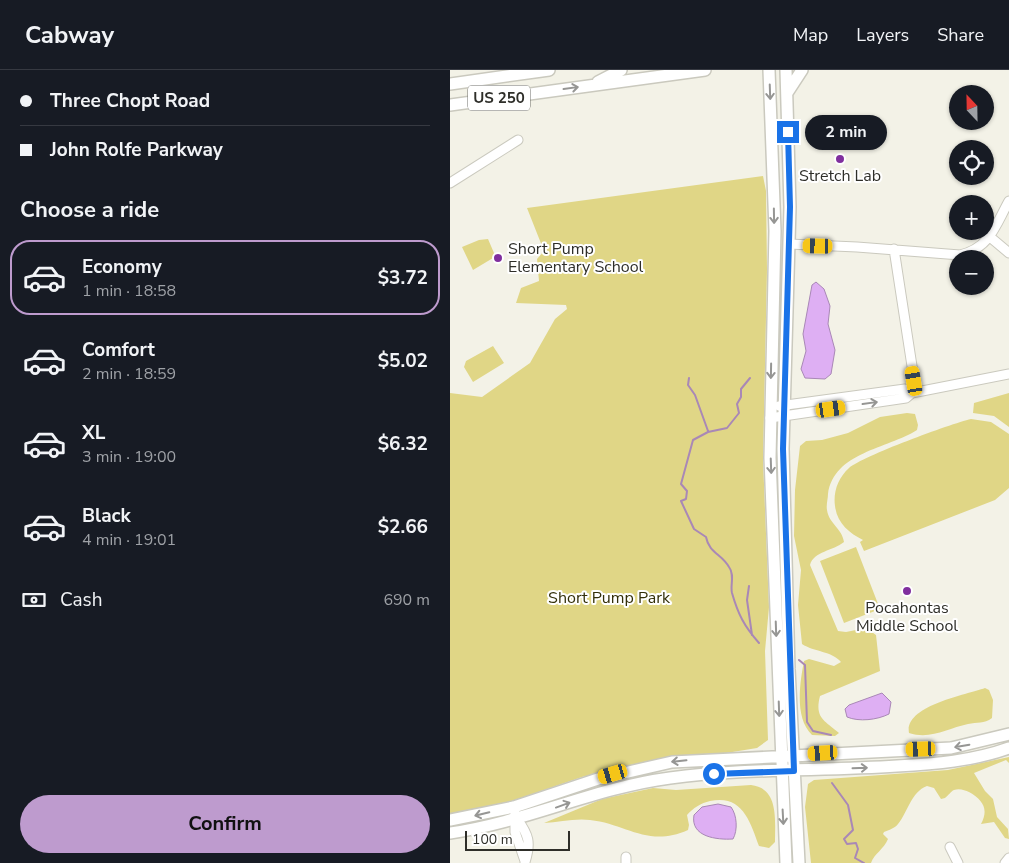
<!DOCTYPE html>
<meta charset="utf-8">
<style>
:root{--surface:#171b24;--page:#242831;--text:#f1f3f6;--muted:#9ea1a6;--line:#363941;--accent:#be9bce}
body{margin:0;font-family:"Nunito Sans",sans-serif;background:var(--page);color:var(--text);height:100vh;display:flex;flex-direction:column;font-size:19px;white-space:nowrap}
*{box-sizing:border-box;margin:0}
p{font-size:16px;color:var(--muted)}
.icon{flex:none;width:28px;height:28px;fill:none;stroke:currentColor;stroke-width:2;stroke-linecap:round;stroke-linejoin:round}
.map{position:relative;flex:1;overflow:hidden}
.drawer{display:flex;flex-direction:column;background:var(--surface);width:450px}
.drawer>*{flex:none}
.hud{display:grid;align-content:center;height:110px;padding:0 20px;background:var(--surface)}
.needle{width:32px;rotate:338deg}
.controls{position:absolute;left:499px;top:15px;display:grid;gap:10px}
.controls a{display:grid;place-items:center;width:45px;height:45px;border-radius:50%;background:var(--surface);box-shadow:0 1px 4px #0004;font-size:25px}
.scale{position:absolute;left:15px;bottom:12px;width:105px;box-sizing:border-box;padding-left:5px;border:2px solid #2e2e29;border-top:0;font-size:14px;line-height:18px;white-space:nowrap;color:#2e2e29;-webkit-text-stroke:4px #fff;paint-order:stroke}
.end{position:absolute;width:22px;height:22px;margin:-11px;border:6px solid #1a73e8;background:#fff;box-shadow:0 0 0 2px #fff}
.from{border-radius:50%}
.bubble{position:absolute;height:35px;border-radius:18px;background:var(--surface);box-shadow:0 1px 4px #0004;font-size:16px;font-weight:700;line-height:35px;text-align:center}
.car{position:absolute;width:15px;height:30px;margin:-15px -8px;border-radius:6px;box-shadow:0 0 4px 1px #0007;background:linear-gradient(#f5c518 24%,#345 0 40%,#f5c518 0 76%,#345 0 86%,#f5c518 0)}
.hud b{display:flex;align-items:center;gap:18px;height:48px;font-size:19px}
.hud b+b{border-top:1px solid var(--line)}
.hud i{width:12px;height:12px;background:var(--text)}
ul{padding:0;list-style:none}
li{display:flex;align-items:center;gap:15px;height:75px;margin:0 10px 8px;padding:0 10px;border:2px solid transparent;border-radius:20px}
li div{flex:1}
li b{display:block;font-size:19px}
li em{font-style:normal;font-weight:700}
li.selected{border-color:var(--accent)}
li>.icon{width:45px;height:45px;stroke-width:1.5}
h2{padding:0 20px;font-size:22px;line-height:60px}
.pay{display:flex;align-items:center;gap:12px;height:55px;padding:0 20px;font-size:19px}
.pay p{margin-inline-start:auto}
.action{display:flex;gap:10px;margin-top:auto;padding:10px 20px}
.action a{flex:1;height:58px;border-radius:30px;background:var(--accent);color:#111;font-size:20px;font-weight:700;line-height:58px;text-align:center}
header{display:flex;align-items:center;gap:30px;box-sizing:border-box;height:70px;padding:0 25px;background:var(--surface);border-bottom:1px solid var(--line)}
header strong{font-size:24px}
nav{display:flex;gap:28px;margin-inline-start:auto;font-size:18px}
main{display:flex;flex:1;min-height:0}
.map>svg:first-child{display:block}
.green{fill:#e0d686}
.water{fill:#deaff3;stroke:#a988b6}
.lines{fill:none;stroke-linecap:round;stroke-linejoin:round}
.stream{stroke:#a988b6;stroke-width:2}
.minor-casing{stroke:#cac9be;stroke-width:11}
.major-casing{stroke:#cac9be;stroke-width:14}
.minor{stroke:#fff;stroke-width:9}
.major{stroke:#fff;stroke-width:11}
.oneway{stroke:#969694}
.route{stroke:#1a73e8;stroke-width:6}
.poi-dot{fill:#802f9e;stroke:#fff;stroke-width:2}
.labels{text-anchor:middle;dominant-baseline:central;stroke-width:4;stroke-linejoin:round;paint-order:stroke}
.shield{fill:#fff;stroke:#6d6d69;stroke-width:1}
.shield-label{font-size:15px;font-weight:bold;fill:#2e2e29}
.poi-label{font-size:16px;fill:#2e2e29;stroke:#fff}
.park-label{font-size:16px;fill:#332f09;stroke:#fff}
</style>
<header>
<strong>Cabway</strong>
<nav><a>Map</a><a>Layers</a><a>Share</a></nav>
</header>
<main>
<section class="drawer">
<div class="hud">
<b><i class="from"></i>Three Chopt Road</b>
<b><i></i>John Rolfe Parkway</b>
</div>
<h2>Choose a ride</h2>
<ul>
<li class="selected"><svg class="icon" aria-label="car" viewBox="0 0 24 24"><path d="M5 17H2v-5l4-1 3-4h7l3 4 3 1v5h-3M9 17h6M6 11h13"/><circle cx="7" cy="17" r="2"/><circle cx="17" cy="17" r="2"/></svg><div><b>Economy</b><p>1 min · 18:58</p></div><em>$3.72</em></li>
<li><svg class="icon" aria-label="car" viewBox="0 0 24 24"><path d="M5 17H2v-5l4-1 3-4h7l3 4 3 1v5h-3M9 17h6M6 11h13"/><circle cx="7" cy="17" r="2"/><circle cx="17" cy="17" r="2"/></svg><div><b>Comfort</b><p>2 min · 18:59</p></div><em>$5.02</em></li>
<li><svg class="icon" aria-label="car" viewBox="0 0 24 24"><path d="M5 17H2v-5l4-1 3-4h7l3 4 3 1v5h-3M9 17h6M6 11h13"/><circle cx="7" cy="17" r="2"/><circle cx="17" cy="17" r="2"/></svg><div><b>XL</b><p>3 min · 19:00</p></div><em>$6.32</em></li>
<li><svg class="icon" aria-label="car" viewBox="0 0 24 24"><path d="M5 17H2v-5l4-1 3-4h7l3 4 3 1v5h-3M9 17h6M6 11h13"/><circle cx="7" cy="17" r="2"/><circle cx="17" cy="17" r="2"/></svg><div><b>Black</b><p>4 min · 19:01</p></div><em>$2.66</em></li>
</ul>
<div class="pay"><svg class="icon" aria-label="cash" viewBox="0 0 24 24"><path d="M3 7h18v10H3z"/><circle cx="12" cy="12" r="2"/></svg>Cash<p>690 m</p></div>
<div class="action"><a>Confirm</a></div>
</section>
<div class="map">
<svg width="559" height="793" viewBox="0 0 559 793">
<rect width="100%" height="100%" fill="#f3f2e7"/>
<path class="green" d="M313,106L316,121L317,199L313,390L319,537L315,581L318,670L307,678L221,692L148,709L135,706L62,731L24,739L0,748V323L32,327L80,293L105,249L117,239L116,235L66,233L71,218L89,211L87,189L94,181L77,138Z
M38,169L44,183L43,188L23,200L12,177L29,170Z
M43,276L54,293L23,312L14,297L16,291Z
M559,323V357L544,346L523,343L524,333Z
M457,343L465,344L468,355L467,360C437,379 384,382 378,424C378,429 376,435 377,440C379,454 392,458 394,472C383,481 364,481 360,495L388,561L396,562L416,558L426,565L430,601L370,626C364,649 376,651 389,663L385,666L362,665C344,648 350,612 354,591L359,589L384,596L391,592C382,581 364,582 352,574L348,535L351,500L344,466L345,420L350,376L356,371L372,370L398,363L430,347Z
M521,349L541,352L559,364V418L545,430L414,481L410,472L413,470C399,463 387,453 385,436C383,422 388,408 399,398C413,386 500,354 521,349Z
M406,477L430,539L394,553L370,491Z
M535,618L539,620L543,630L542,648C534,654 527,652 518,654C498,658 481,670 459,663C454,636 515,625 535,618Z
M559,687V693L556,690L524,703L535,721L543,729L547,747L558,759L559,769L555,768L544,752L531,754C539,739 533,730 519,722C515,720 509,718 504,720C501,721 498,726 495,728L491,729L484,718L477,716C461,722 458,742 448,754C445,758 439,760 434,762L433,764L438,769C434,779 424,784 421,793H361L355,737L358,714L364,710L498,700Z
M301,715C329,718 325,750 325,772L319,778L309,776C300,751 292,724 260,731C251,733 243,738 237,745L239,755L238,760C198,778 177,754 140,750C126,748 109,752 94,753L152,729L203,718L226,720Z"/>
<path class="water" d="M366,212L374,219L380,236L378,254L385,280L381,304L375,309L355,308L351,299L356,281L353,264L362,215Z
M432,623L441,632L439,644C427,650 409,652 397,647L395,639L399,635Z
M268,734L281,737C287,745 288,760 283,769C267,770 240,767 244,745L252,737Z"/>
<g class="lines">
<path class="stream" d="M239,308L238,315L245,325L258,361
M300,308L291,319V327L287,334L289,343L277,358L258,362L243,370L231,414L237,421L236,429L231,431L244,459L256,467C259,483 272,484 279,497C285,505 280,515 282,523C288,544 294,556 309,573
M299,516L297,530L302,565
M349,590L355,595L357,652L363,661L381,665
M382,713L398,735L403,760L394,769L397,774L406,773L408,779L405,788L414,793"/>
<g class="minor-casing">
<path id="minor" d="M0,113L68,70
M540,167L559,183
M339,174L407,177L510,185C540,178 545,156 559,131
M444,179L466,322
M329,336L455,319L462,323
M320,348L456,328L462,323L559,304
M65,743V762L75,791
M67,749C79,765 81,773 75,792
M500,777L508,793
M176,793V787
M555,793L559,788"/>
</g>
<g class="major-casing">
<path id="major" d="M319,0L325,161L320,388L336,793
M336,0L340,137L333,379L339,599L349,793
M148,12L171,0
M0,14L99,0
M337,23L352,0
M0,35L255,0
M0,750L64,737L148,709L222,692L501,678L559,664
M0,763C76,752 144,718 220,708C295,698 372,701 447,696C485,694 523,691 559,678"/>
</g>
<use href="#minor" class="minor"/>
<use href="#major" class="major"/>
</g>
<defs><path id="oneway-shaft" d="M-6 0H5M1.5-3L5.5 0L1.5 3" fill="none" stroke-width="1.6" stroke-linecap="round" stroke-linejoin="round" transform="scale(1.25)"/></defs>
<g class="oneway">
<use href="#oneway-shaft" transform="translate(121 18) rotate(-8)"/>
<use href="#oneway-shaft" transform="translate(320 22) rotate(88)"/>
<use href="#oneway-shaft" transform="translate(324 146) rotate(89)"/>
<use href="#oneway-shaft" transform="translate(321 301) rotate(91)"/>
<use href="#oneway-shaft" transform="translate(420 333) rotate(-8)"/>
<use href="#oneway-shaft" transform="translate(321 396) rotate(88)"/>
<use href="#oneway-shaft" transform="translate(326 559) rotate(88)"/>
<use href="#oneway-shaft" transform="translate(329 639) rotate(88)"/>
<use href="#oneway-shaft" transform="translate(512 676) rotate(170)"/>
<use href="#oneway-shaft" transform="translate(229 691) rotate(174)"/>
<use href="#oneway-shaft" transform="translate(410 698) rotate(-2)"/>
<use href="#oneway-shaft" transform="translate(113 735) rotate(-20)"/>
<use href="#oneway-shaft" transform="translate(32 744) rotate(167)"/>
<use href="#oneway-shaft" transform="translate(333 747) rotate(87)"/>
</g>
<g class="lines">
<path class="route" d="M264,704L344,701L333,379L340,137L338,62"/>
</g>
<g class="poi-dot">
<circle cx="390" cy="89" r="5"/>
<circle cx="48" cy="188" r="5"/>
<circle cx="457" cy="521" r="5"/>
</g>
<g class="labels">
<rect class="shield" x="18" y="15.5" width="62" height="25" rx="4"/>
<g class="shield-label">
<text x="49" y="28">US 250</text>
</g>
<g class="poi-label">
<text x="390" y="106">Stretch Lab</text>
<text x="58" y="179" text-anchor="start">Short Pump<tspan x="58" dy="18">Elementary School</tspan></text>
<text x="457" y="538">Pocahontas<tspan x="457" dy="18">Middle School</tspan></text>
</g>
<g class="park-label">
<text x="159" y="528">Short Pump Park</text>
</g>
</g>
</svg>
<div class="controls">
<a><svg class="needle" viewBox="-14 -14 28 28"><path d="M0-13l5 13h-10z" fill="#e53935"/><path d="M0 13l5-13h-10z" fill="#9ea1a6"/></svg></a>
<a><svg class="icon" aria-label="locate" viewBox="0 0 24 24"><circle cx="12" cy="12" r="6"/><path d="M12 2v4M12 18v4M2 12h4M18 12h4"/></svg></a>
<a>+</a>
<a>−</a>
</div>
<div class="scale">100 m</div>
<i class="end from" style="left:264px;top:704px"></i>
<i class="end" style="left:338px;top:62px"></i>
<div class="bubble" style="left:355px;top:45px;width:82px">2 min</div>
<i class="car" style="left:368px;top:176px;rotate:271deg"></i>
<i class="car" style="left:464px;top:311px;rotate:351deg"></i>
<i class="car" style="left:381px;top:339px;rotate:82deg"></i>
<i class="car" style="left:471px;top:679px;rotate:268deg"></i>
<i class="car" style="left:373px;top:683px;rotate:267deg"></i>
<i class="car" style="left:163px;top:704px;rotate:254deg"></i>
</div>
</main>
